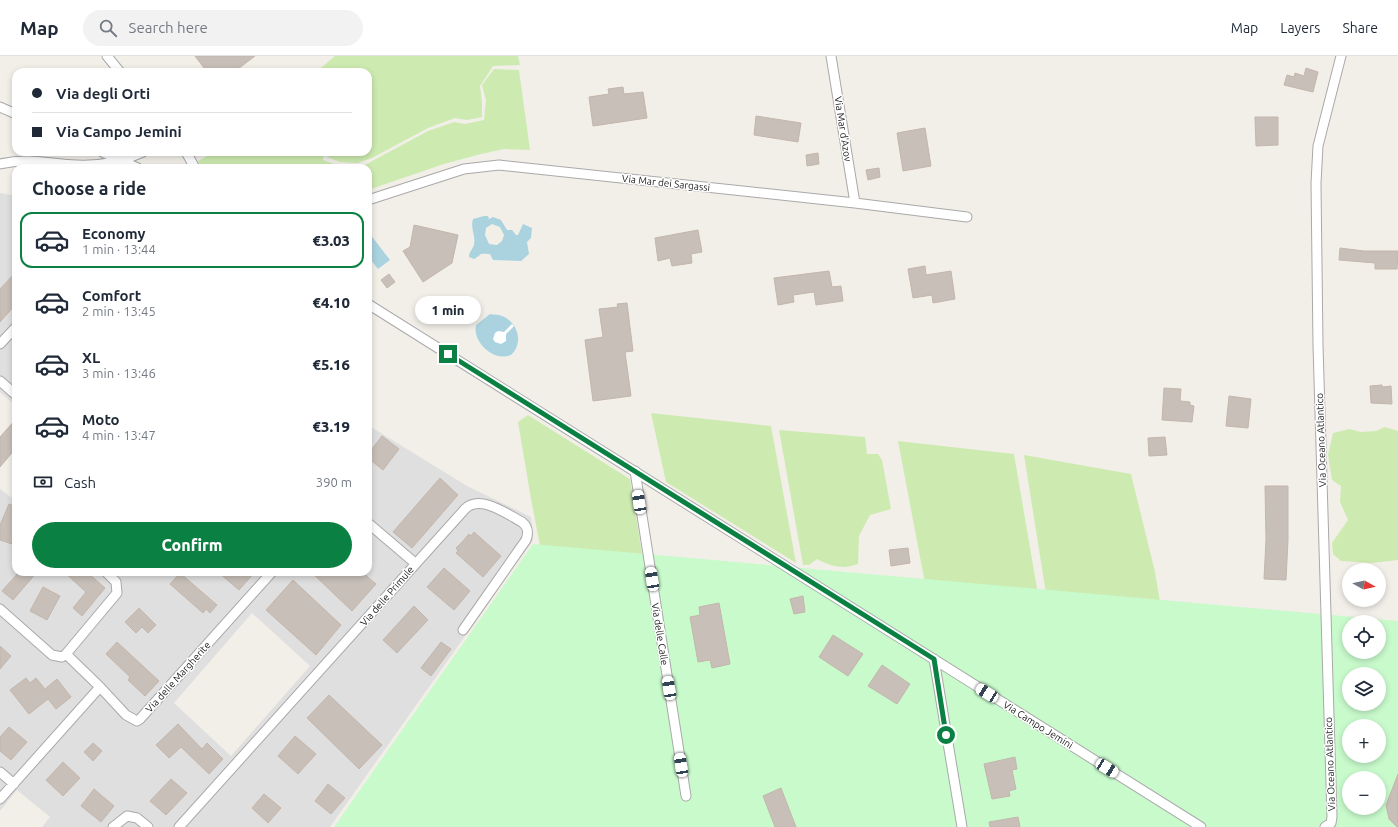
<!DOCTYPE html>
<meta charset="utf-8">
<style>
:root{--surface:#fff;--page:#f2f2f3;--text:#1f2937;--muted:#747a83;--line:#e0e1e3;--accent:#0b8043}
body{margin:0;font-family:Ubuntu,sans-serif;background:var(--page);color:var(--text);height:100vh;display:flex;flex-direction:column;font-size:15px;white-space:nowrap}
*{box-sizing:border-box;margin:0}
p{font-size:13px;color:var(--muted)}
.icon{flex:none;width:22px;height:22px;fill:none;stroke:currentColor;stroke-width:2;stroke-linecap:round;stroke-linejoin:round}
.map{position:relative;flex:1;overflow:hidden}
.details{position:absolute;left:12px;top:108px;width:360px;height:412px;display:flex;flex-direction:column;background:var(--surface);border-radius:12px;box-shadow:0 2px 6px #0003}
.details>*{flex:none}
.guide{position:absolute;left:12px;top:12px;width:360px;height:88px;border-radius:12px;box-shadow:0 2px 6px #0003;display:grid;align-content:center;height:88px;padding:0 20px;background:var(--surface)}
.needle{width:26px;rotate:98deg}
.buttons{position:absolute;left:1342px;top:507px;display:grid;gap:8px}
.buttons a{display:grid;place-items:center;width:44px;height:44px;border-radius:50%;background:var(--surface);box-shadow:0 2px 6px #0003;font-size:20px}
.end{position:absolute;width:18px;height:18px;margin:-9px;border:5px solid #0b8043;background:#fff;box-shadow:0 0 0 2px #fff}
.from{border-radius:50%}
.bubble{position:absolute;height:28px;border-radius:14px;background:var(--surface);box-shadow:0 2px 6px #0003;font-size:13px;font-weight:800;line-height:28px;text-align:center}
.car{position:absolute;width:12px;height:24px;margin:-12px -6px;border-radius:5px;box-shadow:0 0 3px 1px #0007;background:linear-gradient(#fff 24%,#345 0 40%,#fff 0 76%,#345 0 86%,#fff 0)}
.guide b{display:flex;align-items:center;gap:14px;height:38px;font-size:15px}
.guide b+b{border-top:1px solid var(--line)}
.guide i{width:10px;height:10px;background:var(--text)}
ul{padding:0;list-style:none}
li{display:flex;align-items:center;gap:12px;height:56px;margin:0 8px 6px;padding:0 12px;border:2px solid transparent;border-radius:12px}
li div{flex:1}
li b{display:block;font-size:15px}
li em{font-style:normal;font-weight:800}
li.on{border-color:var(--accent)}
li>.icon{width:36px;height:36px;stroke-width:1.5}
h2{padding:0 20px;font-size:18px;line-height:48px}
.pay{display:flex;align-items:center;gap:10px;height:44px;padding:0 20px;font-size:15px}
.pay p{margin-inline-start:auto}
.action{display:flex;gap:8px;margin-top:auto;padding:8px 20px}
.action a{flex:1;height:46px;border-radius:24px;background:var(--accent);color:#fff;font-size:16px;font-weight:800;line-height:46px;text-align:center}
header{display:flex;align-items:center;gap:24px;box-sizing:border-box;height:56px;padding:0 20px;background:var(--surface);border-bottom:1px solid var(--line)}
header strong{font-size:19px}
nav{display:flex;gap:22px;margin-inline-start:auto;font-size:14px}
.search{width:280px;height:36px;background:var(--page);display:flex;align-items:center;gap:10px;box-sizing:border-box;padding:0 14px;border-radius:22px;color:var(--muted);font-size:15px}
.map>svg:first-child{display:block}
.residential{fill:#e0dfdf;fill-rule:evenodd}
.grass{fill:#cdebb0}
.park{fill:#c8facc;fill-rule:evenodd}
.water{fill:#aad3df;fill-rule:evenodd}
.pier{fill:#fff}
.building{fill:#c7bfb8;stroke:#c4b6ab}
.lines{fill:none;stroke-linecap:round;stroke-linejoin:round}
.minor-casing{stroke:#a9a9a9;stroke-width:11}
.minor{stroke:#fff;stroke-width:9}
.route{stroke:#0b8043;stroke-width:5}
.labels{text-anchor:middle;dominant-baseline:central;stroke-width:3;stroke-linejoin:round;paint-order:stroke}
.street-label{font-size:10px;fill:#222;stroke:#fff}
</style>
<header>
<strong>Map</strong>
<div class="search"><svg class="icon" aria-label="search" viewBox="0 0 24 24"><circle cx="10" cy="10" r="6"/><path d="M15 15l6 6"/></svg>Search here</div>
<nav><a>Map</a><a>Layers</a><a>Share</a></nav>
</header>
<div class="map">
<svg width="1398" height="771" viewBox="0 0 1398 771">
<rect width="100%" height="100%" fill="#f2efe9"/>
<path class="residential" d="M0,137L16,140V350L0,336Z
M371,371L467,430L531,461L533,484L330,771H42L50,761L17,734L0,755V433L16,445V516H368V374ZM252,557L310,610L231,700L174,647Z"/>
<path class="grass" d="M335,0H518L520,9L493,10L480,30L482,47V61L467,64L455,62L428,72L372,102L358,107L340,106L327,101L328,96H368V16H316Z
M494,13L519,14L530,94L504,93L481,98L444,108L368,134V112H201L198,105L214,96H324L323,104L340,110L361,111L428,75L454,66L465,68L484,64L486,44L482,29Z
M651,357L771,370L796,507L666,426Z
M528,359L630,423L686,771L566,624L531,443L518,366Z
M1385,371L1398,375V504L1372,507L1341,505L1333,498L1332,487L1348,464L1340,446L1341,430L1332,424L1328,399L1333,377L1349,373L1361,376L1376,375Z
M779,374L865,381L867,398H878L882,404L891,453L870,459L859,480L858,508C843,514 830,510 817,503L809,509H803Z
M898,385L1014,398L1061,673L928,543Z
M1024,399L1131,418L1155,516L1196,759L1068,676Z"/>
<path class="park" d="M533,488L1398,565V771H334ZM1349,566H1379V596H1349ZM1349,618H1379V648H1349ZM1349,670H1379V700H1349ZM1349,722H1379V752H1349Z"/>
<path class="water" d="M484,160H488L489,163L493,161L501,164L507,174H512L516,179H518L523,168L532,172L531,182L527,186L529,198L521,205L493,204L490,198C476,197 484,198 474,203L469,201C469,196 472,194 474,189C476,180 470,172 473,163ZM492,168L500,171L504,179L502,185L497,189L489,188L485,179L486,172Z
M370,178L390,204L378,213L368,200V179Z
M490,258C494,259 498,258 502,260C518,266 524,287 511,299C494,306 472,286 476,269Z"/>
<path class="pier" d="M512,268L514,270L506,278V285L501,288L495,286L493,283L495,277L498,275L504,276Z"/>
<path class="building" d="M195,0H255L234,16H219L216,12L212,16H207Z
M1306,12L1318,16L1313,36L1284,29L1287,19L1294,21L1295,17L1304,20Z
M623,31L624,38L643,36L647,62L593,70L589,41L609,38L608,33Z
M756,60L801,67L798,86L754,79Z
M1255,61H1278V89L1256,90Z
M925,72L931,110L903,115L897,77Z
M818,97L819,108L807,110L806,99Z
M879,112L880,121L868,124L866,114Z
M414,169L458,179L452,207L423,226L403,195L410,191Z
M698,174L702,196L691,198L692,207L672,210L670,202L658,205L655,182Z
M1340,192L1364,195H1398L1397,213H1375V207L1339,204Z
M925,210L926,219L951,215L955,243L933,247L932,239L913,242L908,213Z
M829,215L832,231L841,230L843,245L816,249L814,236L793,239L794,246L778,249L774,222Z
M16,216V248L0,266V233Z
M389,218L395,226L387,232L381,224Z
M627,247L633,295L625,296L631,340L593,345L585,284L603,281L599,253L618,251L617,248Z
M1382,329V331L1391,330L1392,348L1371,347L1370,330Z
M1164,332L1181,333L1180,345L1190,346V349L1194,350L1192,366L1162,364Z
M1229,340L1251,343L1248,372L1226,370Z
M16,363V392L0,411V381Z
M382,380L399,393L383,414L368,402V398Z
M1165,381L1167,399L1149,400L1148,382Z
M440,422L458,439L412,492L393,476Z
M1265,430H1288V484L1286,524L1264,523L1266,484Z
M9,448L16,451V477L12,488L0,484V469Z
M474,476L501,500L483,521L456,497L458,495L456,492L463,485L469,478L471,480Z
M908,492L910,507L891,510L889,494Z
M444,512L470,535L454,554L427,531Z
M19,516H37L13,544L2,535Z
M64,516H87L105,532L82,560L73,552L86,536Z
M218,516H255L239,534Z
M311,516H362L376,528L352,555Z
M180,517L217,549L210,557L206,553L203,557L170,528Z
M293,524L341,569L316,599L266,554Z
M43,531L60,540L47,564L30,555Z
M803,540L805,556L794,558L790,543Z
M719,547L730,608L712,612L710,604L698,606L690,561L700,559L699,551Z
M414,550L428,564L397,597L383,584Z
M139,552L156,569L148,577L142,571L136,577L125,566Z
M833,579L863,598L848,620L819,601Z
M117,586L159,625L145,640L128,624L130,621L106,598Z
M441,586L451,593L431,620L421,612Z
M0,590L11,600L0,613Z
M882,609L910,628L897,648L868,630Z
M26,622L30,627L36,622L45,633L57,623L71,641L56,653L48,643L29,658L10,634Z
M329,639L382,689L359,713L307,662Z
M178,668L202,693L207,687L223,703L209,718L181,691L169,702L156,689Z
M9,671L27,686L11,704L0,695V681Z
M295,680L316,698L298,718L278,700Z
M93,687L102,695L93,705L84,696Z
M1015,701L1017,713L1012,714L1016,733L1009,735L1010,740L992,743L984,708Z
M63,706L80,722L63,740L46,724Z
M1398,718V771H1397L1389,763L1386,749Z
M171,723L187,737L166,759L150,745Z
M328,728L345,742L331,758L315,745Z
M781,732L796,771H775L763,740Z
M94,733L114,750L101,766L81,750Z
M264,738L281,752L268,767L252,752Z
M1018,761L1020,771H990L989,766Z"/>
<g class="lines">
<g class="minor-casing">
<path id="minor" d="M107,0L120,16
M831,0L855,147
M0,51L16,58
M102,96L138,112
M186,96L195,112
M0,108C29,101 49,108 77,109C100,110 122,106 143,96
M368,144L464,113L499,109L855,147L967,161
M368,248L1201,771
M0,288L16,271
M0,325L16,339
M635,415L686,740
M368,467L415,507
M0,553L52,599L62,601L66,598L117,537L116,526L106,516
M66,598L100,631
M934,603L962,771
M0,716L14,728
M0,743L100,631L126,659L137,665L140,663L272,516
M113,771L127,760L137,762L148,771
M179,771L465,453C480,438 507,458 522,466C528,471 529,476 526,484L463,574
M1325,771L1331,767L1332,761L1318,289L1316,127L1318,90L1341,0"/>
</g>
<use href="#minor" class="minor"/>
</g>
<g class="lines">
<path class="route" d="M448,298L934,603L946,679"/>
</g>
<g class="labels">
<g class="street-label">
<text transform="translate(843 73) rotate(81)">Via Mar d'Azov</text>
<text transform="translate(666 127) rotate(6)">Via Mar dei Sargassi</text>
<text transform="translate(1321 384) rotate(-92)">Via Oceano Atlantico</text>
<text transform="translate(387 540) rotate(-49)">Via delle Primule</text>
<text transform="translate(660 578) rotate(81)">Via delle Calle</text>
<text transform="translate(178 621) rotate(-48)">Via delle Margherite</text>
<text transform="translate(1038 669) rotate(32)">Via Campo Jemini</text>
<text transform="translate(1330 708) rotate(-92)">Via Oceano Atlantico</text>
</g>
</g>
</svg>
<div class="buttons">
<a><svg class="needle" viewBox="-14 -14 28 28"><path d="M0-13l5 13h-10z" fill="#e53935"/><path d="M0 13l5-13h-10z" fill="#747a83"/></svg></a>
<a><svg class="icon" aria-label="locate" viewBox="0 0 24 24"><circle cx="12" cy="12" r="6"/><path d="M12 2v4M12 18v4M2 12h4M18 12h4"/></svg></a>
<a><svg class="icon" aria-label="layers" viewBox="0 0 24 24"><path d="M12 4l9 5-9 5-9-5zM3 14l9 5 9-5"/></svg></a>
<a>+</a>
<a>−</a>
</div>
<i class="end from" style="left:946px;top:679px"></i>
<i class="end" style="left:448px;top:298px"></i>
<div class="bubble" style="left:415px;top:240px;width:66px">1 min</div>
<i class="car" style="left:639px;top:446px;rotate:351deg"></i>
<i class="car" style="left:652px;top:523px;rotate:351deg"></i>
<i class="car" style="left:669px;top:632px;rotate:351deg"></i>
<i class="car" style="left:987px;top:637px;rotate:302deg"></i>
<i class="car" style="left:681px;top:709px;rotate:351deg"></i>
<i class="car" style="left:1107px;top:712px;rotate:122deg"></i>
<div class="guide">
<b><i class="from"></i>Via degli Orti</b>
<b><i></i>Via Campo Jemini</b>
</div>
<section class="details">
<h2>Choose a ride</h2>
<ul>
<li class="on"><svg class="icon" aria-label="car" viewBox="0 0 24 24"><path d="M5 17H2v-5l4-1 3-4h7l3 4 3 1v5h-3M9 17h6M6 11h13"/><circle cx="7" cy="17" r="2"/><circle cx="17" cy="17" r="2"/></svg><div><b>Economy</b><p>1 min · 13:44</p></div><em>€3.03</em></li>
<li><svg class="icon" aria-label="car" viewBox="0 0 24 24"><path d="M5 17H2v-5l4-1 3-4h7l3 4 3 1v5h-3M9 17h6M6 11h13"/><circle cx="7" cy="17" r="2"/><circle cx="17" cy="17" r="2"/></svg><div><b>Comfort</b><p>2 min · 13:45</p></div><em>€4.10</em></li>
<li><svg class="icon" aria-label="car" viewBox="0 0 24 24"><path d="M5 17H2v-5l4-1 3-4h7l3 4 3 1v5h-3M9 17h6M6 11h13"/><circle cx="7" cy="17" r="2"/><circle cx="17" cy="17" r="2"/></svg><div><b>XL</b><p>3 min · 13:46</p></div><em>€5.16</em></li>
<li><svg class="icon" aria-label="car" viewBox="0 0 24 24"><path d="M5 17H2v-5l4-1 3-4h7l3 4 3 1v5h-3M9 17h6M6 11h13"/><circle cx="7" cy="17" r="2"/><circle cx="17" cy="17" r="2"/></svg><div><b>Moto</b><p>4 min · 13:47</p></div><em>€3.19</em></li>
</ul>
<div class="pay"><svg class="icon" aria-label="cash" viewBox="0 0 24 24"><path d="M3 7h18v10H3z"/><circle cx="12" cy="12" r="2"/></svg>Cash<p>390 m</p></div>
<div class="action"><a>Confirm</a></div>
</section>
</div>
